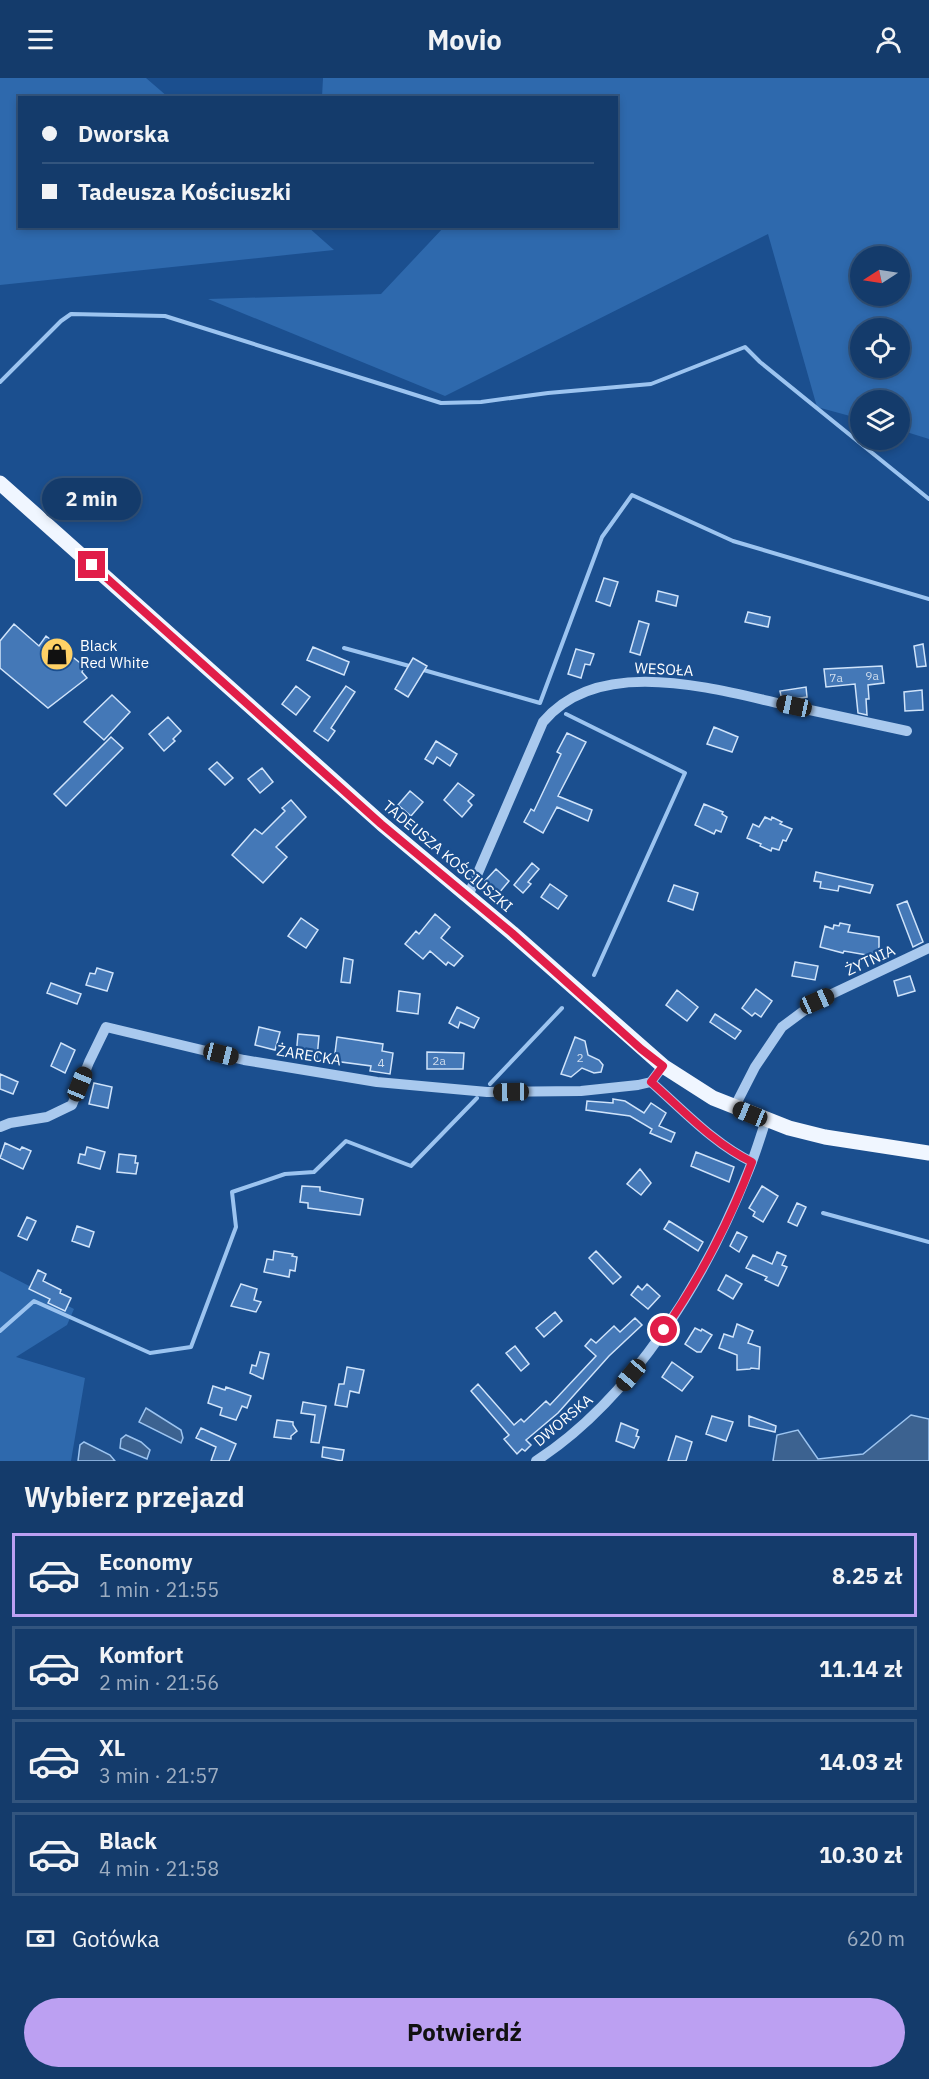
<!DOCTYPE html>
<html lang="pl">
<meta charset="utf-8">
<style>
:root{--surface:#143b6b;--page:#1d4271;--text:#f1f3f6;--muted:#9dadc1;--line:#33557e;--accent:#bca0f2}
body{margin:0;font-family:"IBM Plex Sans",sans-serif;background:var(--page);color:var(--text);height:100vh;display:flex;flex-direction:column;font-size:22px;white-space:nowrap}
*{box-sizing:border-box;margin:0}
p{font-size:20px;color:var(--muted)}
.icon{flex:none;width:33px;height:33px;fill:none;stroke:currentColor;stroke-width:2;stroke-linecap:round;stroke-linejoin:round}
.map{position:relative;height:1383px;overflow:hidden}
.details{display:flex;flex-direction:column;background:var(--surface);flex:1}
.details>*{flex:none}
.guide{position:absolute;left:18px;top:18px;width:600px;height:132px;border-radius:0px;box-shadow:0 3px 9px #0003,0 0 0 2px var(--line);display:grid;align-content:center;height:132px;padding:0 24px;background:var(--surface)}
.needle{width:39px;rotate:258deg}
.fabs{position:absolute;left:850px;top:168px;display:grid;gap:12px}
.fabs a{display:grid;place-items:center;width:60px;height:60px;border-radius:50%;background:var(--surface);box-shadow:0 3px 9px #0003,0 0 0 2px var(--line);font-size:30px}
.end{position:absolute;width:27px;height:27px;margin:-14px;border:8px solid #e11d48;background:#fff;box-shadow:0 0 0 3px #fff}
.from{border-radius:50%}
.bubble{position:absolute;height:42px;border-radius:21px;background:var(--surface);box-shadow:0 3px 9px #0003,0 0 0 2px var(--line);font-size:20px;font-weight:700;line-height:42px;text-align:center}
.car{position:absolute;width:18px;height:36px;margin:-18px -9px;border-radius:8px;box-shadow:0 0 4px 2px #0007;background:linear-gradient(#222 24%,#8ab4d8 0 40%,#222 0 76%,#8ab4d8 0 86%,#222 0)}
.guide b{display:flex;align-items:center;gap:21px;height:57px;font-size:22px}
.guide b+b{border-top:2px solid var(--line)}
.guide i{width:15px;height:15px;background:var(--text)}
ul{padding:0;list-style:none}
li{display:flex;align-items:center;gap:18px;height:84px;margin:0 12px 9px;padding:0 12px;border:3px solid var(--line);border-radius:0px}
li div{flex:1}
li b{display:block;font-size:22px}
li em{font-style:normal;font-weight:700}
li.on{border-color:var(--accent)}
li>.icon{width:54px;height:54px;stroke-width:1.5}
h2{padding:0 24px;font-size:27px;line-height:72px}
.pay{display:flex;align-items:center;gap:15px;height:66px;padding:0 24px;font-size:22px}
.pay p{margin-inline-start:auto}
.primary-button{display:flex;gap:12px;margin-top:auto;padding:12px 24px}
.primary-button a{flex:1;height:69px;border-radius:36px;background:var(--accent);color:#111;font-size:24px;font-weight:700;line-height:69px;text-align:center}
header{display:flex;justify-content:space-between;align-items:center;height:78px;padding:0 24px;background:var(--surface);font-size:27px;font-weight:700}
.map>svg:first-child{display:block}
.green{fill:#2e69ad;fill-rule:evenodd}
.water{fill:#3c6290;stroke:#9cc4f0;stroke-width:1.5}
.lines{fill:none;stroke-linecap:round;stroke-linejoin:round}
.stream{stroke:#9cc4f0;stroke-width:4}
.building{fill:#4478b7;stroke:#cfe3fa;stroke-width:1.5}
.minor{stroke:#a9c9ee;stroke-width:10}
.major{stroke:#f0f6ff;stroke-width:15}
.route{stroke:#e11d48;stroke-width:8}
.labels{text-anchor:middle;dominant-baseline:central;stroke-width:4.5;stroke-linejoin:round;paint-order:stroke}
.number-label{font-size:12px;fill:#d0dded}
.poi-label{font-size:15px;fill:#fff;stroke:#1b4f8f;text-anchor:start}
.street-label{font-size:15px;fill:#fff;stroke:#1b4f8f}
</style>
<header><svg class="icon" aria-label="menu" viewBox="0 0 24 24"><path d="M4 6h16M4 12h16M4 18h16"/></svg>Movio<svg class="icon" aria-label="person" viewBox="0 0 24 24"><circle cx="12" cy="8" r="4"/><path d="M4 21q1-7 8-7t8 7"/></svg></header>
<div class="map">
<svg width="929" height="1383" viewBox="0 0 929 1383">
<rect width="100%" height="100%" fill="#1b4f8f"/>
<path class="green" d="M0,0H146L168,19L20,20V148L308,149L334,172L0,207Z
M323,0H929V361L900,352V322H861V341L817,329L768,156L445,318L208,221L381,216L444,149L616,148V20L322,19ZM900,178V218H861V178ZM861,250H900V290H861Z
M0,1193L74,1231L67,1247L16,1279L85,1300L71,1383H0Z"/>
<path class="water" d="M146,1330L181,1352L183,1360L181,1365L139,1344Z
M911,1337L929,1341V1383H773L777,1357L798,1352L818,1381L863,1376Z
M126,1357L141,1364L150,1372L147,1381L120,1370L121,1361Z
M84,1364L110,1377L115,1383H78L80,1367Z"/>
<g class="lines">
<path class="stream" d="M0,304L61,243L71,236L165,238L441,325L481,324L548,315L651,306L745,269L760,284L929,421
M344,570L413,589
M420,591L540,625L602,459L632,417L733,463L929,521
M566,636L685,695L594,897
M490,1006L562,930
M823,1135L929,1164
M0,1253L34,1223L150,1275L191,1269L236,1149L232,1114L285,1096L314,1094L346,1063L411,1088L477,1020"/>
</g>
<path class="building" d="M604,500L618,504L610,528L596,523Z
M658,513L678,518L676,528L656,523Z
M748,534L770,539L768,549L745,544Z
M639,543L649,546L640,577L630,574Z
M14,546L39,568L46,558L84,588L82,594L87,600L48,630L0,590V563Z
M923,566L926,588L917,589L914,568Z
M313,569L349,584L344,597L307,582Z
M576,571L594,576L590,587L585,586L581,600L568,596Z
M413,580L427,588L408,619L395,611Z
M882,588L884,605L868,607L869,621H866L867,637L858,635L855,606L826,609L824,591Z
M296,608L310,619L296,637L282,626Z
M346,608L355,614L331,650L335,653L328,663L314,653Z
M806,609L807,619L794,621L781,618L780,613Z
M922,612L923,632L905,633L904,614Z
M112,617L130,634L104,662L84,644Z
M168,639L181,653L173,661L175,663L164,673L149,656Z
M714,649L738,659L732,674L707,666Z
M567,655L586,664L558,718L592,732L588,743L557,729L543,755L524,744L531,731L534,733L561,676L557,674Z
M111,659L123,670L66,728L54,716Z
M436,663L457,676L450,688L437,679L433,686L425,681Z
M217,684L233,700L225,707L209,691Z
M262,690L273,704L260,715L248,701Z
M458,705L474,717L468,723L472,727L462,739L444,722Z
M410,713L423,724L411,738L398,727Z
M291,722L306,739L276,769L287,779L263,805L232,777L255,751L262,756L285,733L282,730Z
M704,726L723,734L722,736L727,739L721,754L716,752L714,756L695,747Z
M765,739L771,742L772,739L782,744L780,746L792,751L786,763L783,762L779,772L772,770L771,773L760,768L761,766L747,760L753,746L759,749Z
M532,785L539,791L528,804L531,806L523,815L514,807Z
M496,791L509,803L499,815L485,803Z
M816,794L851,802L873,807L870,815L839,808L838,813L820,810L821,804L814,803Z
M550,806L567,818L558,831L541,819Z
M674,807L698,815L693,832L668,823Z
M907,823L923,864L913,869L897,827Z
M435,836L450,849L441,860L463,878L454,888L448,884L446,887L430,873L423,881L405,866L416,853L419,856Z
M301,840L318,852L306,870L288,858Z
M840,845L850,847L848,854L879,859V879L844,873L843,875L820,869L825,848L833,851L834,847L839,848Z
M344,880L353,882L350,905L341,904Z
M795,884L818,888L815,902L792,898Z
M97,890L113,895L107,913L86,907L90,895L95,896Z
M910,898L915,913L898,918L894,903Z
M51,905L81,916L77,926L47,915Z
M756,911L772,923L761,939L755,935L752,938L742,930Z
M677,912L698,929L687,943L666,927Z
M399,913L420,916L418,936L397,933Z
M457,929L479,940L474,950L460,944L458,950L449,945Z
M715,936L741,953L735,961L710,944Z
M259,949L280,954L275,972L255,967Z
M298,956L319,958L317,980L296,978Z
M337,959L383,966L382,973L393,975L390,996L370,993L371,988L334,983Z
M575,959L585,963L588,977L599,982L603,987L601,994L594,995L582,990L571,999L561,996Z
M61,965L75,972L65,995L51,988Z
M427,974L464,975L463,991H427Z
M0,996L18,1004L13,1016L0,1011Z
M94,1005L112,1009L108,1030L89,1026Z
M613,1021L625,1023L644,1035L651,1025L666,1035L659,1048L675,1055L671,1064L650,1055L652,1051L630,1038L586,1032L587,1023L613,1025Z
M5,1065L20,1072L22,1069L31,1073L23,1091L0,1080Z
M87,1069L105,1074L100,1091L78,1085L80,1076L85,1077Z
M696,1074L734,1089L729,1104L691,1088Z
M119,1076L136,1078L135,1085H138L136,1096L117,1094Z
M640,1091L651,1105L641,1117L627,1106Z
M302,1108L320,1109V1113L363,1121L360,1137L308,1130V1125L300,1124Z
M762,1108L778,1118L763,1144L753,1138L755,1134L749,1130Z
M797,1125L806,1129L797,1148L788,1144Z
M27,1139L36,1143L27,1162L18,1158Z
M669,1143L703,1164L698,1173L664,1151Z
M77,1148L94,1154L89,1169L72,1163Z
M737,1154L747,1159L739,1174L730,1168Z
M274,1173L293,1176L292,1178L297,1179L295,1193L290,1192L289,1199L264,1194L267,1181L273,1182Z
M596,1173L621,1199L613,1206L589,1180Z
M777,1174L786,1178L782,1187L787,1189L778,1208L765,1202L767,1199L746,1190L753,1177L772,1186Z
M38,1192L46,1196L43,1203L61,1212L60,1215L71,1220L65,1233L48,1225L50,1221L29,1211Z
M726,1197L742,1206L733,1221L718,1212Z
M241,1206L257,1211L254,1222L261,1224L256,1234L231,1228Z
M647,1206L660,1218L648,1231L631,1217L638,1208L642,1212Z
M555,1234L562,1243L544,1259L536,1250Z
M635,1240L642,1247L609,1278L558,1335L526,1362L531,1367L525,1373L522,1371L517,1376L504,1361L509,1357L471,1313L478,1306L514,1347L521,1341L524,1344L546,1323L550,1327L596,1278L585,1268L591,1261L596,1265L614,1248L620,1254Z
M737,1246L753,1253L748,1265L760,1269L759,1291L751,1290L750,1291L737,1292V1277L719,1270L724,1256L733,1259Z
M695,1250L701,1253L702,1251L712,1257L701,1274H697L685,1266Z
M515,1268L529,1286L521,1293L506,1275Z
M260,1274L269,1276L263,1301L250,1295L252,1287L256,1288Z
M672,1284L693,1299L682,1313L662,1299Z
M347,1289L364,1292L359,1315L350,1313L347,1329L335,1327L339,1306H344Z
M213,1308L225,1312L226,1309L251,1318L247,1330L242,1328L236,1342L220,1337L222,1330L208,1325Z
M303,1324L326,1328L319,1365L311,1364L315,1337L301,1335Z
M712,1338L733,1344L726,1363L706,1356Z
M749,1338L776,1348L775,1354L749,1348Z
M277,1342L293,1344V1347L297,1353L291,1358V1361L274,1359Z
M621,1345L638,1352L636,1358L639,1359L634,1370L616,1363Z
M201,1350L236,1366L229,1383H211L216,1369L196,1360Z
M676,1358L692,1364L686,1383H668Z
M323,1369L344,1372L342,1383L322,1379Z"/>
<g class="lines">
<path class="minor" d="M468,818L543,644C598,577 710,610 782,626C823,635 865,644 907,653
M651,1004C682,1031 714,1066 752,1084
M734,1030L755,989L782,949L817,923L929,870
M0,1049L10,1045L47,1039L72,1027L89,984L106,949L244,982L377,1004L487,1014L581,1013L638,1007L651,1004L663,988
M536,1383C633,1320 706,1200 748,1094C755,1077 760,1060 766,1042"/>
<path class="major" d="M0,405L382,746L512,855L663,988L713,1020L789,1050L825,1059L929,1075"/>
</g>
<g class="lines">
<path class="route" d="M92,487L381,746L512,855L641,971L663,988L651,1004C682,1031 714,1066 752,1084C731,1141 699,1202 664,1252"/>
</g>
<defs>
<g id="shop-disc" transform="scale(1.725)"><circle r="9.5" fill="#ffd166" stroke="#1b4f8f"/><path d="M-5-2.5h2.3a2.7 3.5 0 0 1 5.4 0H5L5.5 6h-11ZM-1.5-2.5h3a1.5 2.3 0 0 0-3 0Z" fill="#111"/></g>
</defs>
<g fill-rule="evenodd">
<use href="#shop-disc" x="57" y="576"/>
</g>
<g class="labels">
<g class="number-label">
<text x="872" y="597">9a</text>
<text x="836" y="599">7a</text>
<text x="580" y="979">2</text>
<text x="439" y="982">2a</text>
<text x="381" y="984">4</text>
</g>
<g class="poi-label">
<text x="80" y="567">Black<tspan x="80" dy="17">Red White</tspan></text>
</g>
<g class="street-label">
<text transform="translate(664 591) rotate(3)">WESOŁA</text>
<text transform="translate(448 778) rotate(40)">TADEUSZA KOŚCIUSZKI</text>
<text transform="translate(870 882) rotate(-25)">ŻYTNIA</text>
<text transform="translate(309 977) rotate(9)">ŻARECKA</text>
<text transform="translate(563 1342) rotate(-40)">DWORSKA</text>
</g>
</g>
</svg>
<div class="fabs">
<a><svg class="needle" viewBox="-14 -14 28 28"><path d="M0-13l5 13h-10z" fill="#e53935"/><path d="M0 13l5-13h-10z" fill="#9dadc1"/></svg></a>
<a><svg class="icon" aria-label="locate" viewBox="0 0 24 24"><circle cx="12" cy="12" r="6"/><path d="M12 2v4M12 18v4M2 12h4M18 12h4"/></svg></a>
<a><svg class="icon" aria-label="layers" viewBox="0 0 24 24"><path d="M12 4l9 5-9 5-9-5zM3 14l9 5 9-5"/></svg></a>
</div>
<i class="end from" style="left:664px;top:1252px"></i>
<i class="end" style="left:92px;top:487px"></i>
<div class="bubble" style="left:42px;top:400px;width:99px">2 min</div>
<i class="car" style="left:794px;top:628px;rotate:282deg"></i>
<i class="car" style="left:817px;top:923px;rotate:66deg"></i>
<i class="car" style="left:221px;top:976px;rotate:104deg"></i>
<i class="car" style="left:80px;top:1006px;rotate:22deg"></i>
<i class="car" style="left:511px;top:1014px;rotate:269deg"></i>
<i class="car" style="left:750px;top:1036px;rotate:292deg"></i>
<i class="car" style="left:631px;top:1297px;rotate:220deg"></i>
<div class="guide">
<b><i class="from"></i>Dworska</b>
<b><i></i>Tadeusza Kościuszki</b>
</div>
</div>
<section class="details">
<h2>Wybierz przejazd</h2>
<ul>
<li class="on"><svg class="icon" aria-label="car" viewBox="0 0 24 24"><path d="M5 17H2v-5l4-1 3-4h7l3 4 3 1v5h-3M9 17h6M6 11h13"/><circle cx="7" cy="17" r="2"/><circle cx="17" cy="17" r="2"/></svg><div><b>Economy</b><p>1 min · 21:55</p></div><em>8.25 zł</em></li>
<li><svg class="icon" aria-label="car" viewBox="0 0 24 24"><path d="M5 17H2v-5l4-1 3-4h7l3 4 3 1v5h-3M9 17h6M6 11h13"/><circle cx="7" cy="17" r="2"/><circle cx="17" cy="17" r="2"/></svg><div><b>Komfort</b><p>2 min · 21:56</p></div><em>11.14 zł</em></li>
<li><svg class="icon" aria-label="car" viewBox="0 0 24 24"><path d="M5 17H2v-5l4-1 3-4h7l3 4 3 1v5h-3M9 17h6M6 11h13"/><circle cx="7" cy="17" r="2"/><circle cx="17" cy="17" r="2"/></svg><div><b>XL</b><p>3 min · 21:57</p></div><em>14.03 zł</em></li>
<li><svg class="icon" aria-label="car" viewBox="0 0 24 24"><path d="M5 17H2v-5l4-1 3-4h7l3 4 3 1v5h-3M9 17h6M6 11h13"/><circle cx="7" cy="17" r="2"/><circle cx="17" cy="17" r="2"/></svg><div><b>Black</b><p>4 min · 21:58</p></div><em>10.30 zł</em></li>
</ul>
<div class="pay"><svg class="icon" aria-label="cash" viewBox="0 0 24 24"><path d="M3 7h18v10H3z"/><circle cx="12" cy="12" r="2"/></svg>Gotówka<p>620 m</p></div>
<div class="primary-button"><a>Potwierdź</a></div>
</section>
